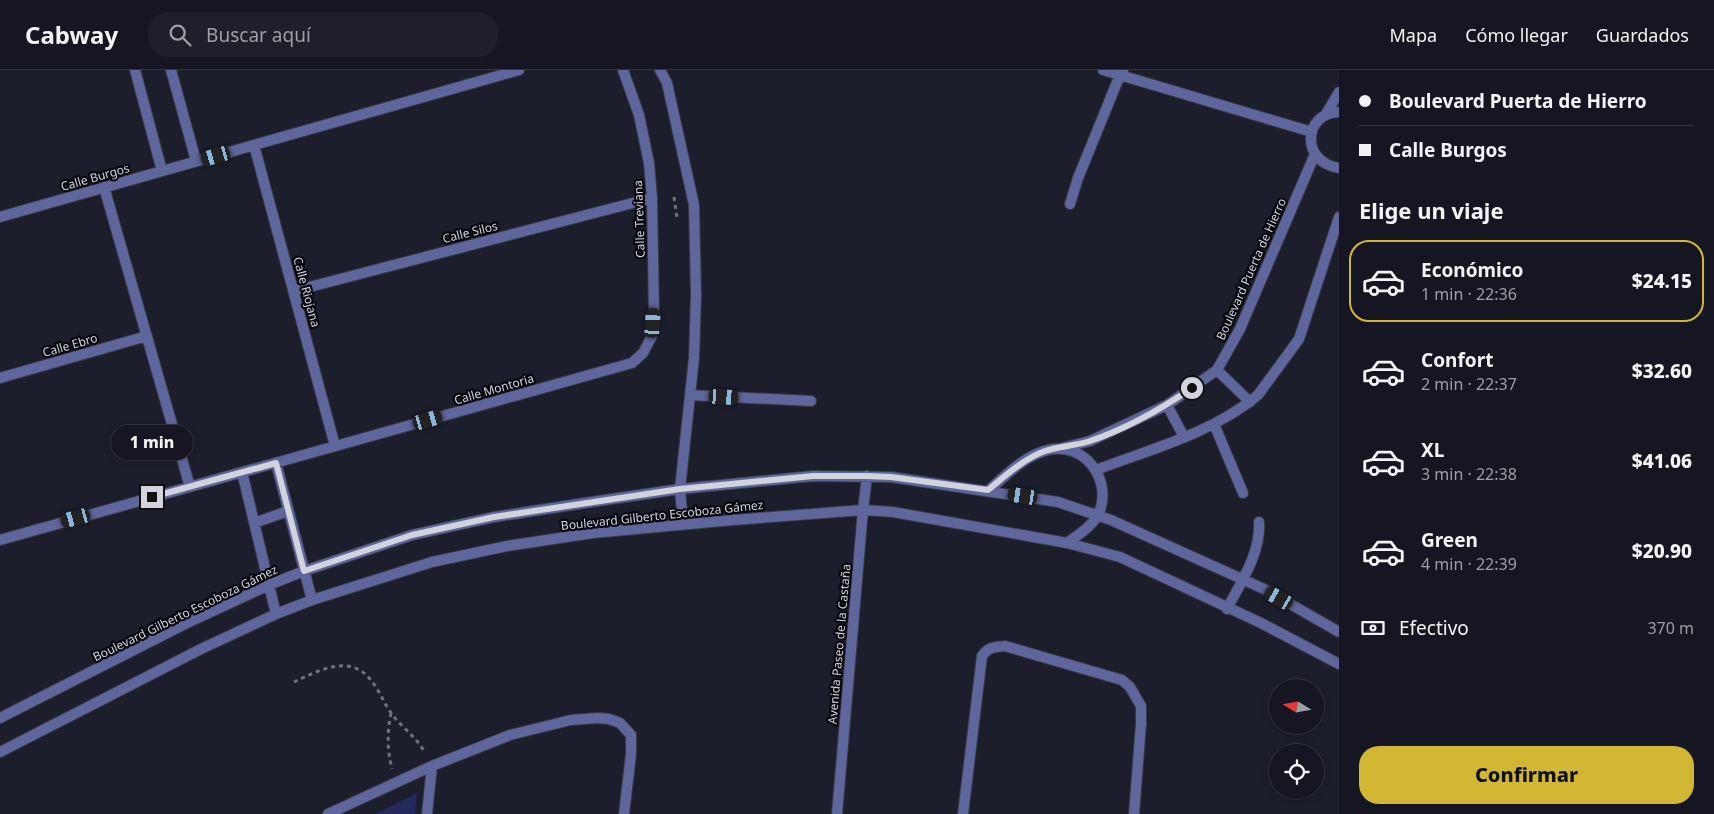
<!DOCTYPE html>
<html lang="es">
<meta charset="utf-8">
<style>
:root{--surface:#151621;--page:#1e1f2a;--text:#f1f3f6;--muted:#9d9fa5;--line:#34353f;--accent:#d2b735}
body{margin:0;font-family:"Noto Sans",sans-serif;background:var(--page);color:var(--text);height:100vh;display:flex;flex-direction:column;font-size:19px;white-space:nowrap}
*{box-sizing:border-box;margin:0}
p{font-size:16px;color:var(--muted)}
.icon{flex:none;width:28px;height:28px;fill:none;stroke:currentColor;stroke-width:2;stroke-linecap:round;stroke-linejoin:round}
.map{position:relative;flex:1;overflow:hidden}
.sheet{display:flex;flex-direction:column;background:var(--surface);width:375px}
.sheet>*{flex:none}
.guide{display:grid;align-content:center;height:110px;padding:0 20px;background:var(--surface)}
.needle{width:32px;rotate:281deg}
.fabs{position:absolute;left:1269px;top:609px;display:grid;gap:10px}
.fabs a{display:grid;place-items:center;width:55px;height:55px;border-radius:50%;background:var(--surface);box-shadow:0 2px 8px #0003,0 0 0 1px var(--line);font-size:25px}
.end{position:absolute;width:22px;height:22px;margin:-11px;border:6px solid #d1d3dd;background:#111;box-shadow:0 0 0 2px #111}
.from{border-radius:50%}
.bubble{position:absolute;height:35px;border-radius:18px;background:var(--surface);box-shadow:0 2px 8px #0003,0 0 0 1px var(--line);font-size:16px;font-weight:800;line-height:35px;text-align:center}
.car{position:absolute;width:15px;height:30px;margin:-15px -8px;border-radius:6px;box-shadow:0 0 4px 1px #0007;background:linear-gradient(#222 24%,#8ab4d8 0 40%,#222 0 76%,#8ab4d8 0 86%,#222 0)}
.guide b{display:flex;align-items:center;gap:18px;height:48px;font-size:19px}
.guide b+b{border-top:1px solid var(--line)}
.guide i{width:12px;height:12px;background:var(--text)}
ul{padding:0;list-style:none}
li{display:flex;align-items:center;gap:15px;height:82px;margin:0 10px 8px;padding:0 10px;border:2px solid transparent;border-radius:20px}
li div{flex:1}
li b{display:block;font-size:19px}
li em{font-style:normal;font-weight:800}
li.on{border-color:var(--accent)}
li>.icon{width:45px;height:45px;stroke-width:1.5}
h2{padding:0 20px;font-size:22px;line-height:60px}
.pay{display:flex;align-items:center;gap:12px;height:55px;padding:0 20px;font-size:19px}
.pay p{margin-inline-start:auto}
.primary-button{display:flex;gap:10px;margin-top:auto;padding:10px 20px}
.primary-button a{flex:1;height:58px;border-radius:20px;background:var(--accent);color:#111;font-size:20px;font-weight:800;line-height:58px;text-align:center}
header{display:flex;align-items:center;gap:30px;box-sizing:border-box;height:70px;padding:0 25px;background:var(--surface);border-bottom:1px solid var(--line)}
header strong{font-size:24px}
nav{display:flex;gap:28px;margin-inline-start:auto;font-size:18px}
.search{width:350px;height:45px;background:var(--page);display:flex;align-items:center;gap:12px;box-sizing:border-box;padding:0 18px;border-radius:20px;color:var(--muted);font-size:19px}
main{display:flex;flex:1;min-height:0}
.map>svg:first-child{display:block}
.green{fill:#24285a}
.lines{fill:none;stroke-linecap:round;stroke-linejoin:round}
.service-casing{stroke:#393b48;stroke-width:12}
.minor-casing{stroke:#393b48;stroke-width:12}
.path{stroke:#70727e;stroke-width:3;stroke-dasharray:4 4;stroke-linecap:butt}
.service{stroke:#5e669b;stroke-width:10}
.minor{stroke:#5e669b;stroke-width:10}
.route{stroke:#d1d3dd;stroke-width:6}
.labels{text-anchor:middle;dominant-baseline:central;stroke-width:4.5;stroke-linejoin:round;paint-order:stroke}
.street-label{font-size:12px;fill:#d1d3dd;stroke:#08090f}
</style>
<header>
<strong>Cabway</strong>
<div class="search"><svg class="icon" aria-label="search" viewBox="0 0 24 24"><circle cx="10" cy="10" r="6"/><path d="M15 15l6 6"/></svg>Buscar aquí</div>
<nav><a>Mapa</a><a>Cómo llegar</a><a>Guardados</a></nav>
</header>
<main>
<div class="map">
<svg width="1339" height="744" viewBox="0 0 1339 744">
<rect width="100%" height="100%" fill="#1c1e2c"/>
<path class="green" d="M417,723L415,744H375Z"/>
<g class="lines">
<g class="service-casing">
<path id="service" d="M660,0L667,13L694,135L696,225L694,288L680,419L683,454
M690,325L811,331"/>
</g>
<g class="minor-casing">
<path id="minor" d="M135,0L162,101
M171,0L196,91
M1103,0L1312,62
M1339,42C1303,43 1300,92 1339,98
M1326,44L1339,22
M254,75L335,376
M104,117L190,417
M1070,134L1078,108L1120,5L1123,1
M0,147L519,0
M294,221L652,128
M1217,300L1250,332
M0,308L147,266
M1167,335L1184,367
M1214,354L1243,423
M1062,378L1090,371L1167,335L1217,300L1240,259L1315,84
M276,393L312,530
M1096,400C1151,379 1213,363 1258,325L1299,269L1339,147
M242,402L276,544
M988,421C1005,406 1025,385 1048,380C1085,371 1114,411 1098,445C1091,457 1078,465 1067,473
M254,453L288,441
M0,470L632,293L643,283L652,266L654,241L652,128L649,93L639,45L623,0
M1227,539C1241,512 1261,483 1259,452
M0,648L187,553L269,515L304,501L412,465L494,447L591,432L680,419L813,406L891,407L1058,432L1111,450L1264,519L1339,562
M0,682L201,579L276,544L312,530L432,492L507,476L593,463L733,450L863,440L893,442L1067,473L1120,487L1261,553L1339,594
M328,744L432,696L510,665L571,650L598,648L609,649L620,653L631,665V684L624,744
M427,744L432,696
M837,744L863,440L867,406
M963,744L982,586C988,577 994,577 1005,576L1122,610L1130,617L1141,636V654L1134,744"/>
</g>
<path class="path" d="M674,127L677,148
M294,612C320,600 352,582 373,613C380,622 384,633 391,643C401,657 417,667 425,683
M391,643C387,663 387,679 392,699"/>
<use href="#service" class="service"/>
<use href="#minor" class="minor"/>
</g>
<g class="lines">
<path class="route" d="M152,427L276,393L304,501L412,465L494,447L680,419L813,406H867L891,407L988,420C1005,406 1023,389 1045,381C1059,376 1075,376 1090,371C1126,359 1161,339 1192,318"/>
</g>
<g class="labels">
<g class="street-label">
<text transform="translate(95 107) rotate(-16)">Calle Burgos</text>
<text transform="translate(639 149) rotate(-92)">Calle Treviana</text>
<text transform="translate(470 162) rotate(-14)">Calle Silos</text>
<text transform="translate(1251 199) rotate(-66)">Boulevard Puerta de Hierro</text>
<text transform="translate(307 222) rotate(75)">Calle Riojana</text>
<text transform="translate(70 275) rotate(-16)">Calle Ebro</text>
<text transform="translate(494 319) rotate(-16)">Calle Montoria</text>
<text transform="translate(662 445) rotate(-6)">Boulevard Gilberto Escoboza Gámez</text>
<text transform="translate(185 543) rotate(-26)">Boulevard Gilberto Escoboza Gámez</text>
<text transform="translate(839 574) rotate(-85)">Avenida Paseo de la Castaña</text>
</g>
</g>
</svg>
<div class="fabs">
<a><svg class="needle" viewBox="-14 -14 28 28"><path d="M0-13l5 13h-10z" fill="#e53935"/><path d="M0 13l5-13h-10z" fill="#9d9fa5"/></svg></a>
<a><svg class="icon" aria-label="locate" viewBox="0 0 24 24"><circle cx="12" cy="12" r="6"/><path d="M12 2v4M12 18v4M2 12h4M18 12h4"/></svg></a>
</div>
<i class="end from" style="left:1192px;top:318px"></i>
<i class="end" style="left:152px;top:427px"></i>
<div class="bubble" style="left:111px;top:355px;width:82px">1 min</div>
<i class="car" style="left:216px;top:86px;rotate:254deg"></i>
<i class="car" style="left:653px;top:253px;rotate:4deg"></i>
<i class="car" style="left:724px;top:327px;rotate:93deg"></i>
<i class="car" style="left:428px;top:350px;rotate:74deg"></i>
<i class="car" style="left:1023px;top:426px;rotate:279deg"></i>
<i class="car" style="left:76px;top:448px;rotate:255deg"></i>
<i class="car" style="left:1279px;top:528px;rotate:300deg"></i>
</div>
<section class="sheet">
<div class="guide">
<b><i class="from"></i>Boulevard Puerta de Hierro</b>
<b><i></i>Calle Burgos</b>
</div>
<h2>Elige un viaje</h2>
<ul>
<li class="on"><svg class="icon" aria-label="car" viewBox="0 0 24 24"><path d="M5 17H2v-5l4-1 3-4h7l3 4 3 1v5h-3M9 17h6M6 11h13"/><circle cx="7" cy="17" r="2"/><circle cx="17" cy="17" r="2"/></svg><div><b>Económico</b><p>1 min · 22:36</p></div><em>$24.15</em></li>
<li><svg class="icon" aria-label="car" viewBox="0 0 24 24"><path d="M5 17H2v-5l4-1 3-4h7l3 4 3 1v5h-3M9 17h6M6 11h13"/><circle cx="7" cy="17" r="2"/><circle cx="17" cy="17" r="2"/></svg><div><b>Confort</b><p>2 min · 22:37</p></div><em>$32.60</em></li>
<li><svg class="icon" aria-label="car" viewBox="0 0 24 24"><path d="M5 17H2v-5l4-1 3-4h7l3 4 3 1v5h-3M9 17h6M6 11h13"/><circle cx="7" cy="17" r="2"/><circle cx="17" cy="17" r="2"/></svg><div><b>XL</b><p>3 min · 22:38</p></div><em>$41.06</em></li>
<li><svg class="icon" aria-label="car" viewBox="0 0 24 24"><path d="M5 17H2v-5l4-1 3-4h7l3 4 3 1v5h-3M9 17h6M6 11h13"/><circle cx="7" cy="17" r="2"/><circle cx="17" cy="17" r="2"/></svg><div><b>Green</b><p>4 min · 22:39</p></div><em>$20.90</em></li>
</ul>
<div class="pay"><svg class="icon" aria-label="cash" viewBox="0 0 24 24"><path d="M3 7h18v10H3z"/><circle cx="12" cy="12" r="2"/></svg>Efectivo<p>370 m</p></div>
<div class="primary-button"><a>Confirmar</a></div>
</section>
</main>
